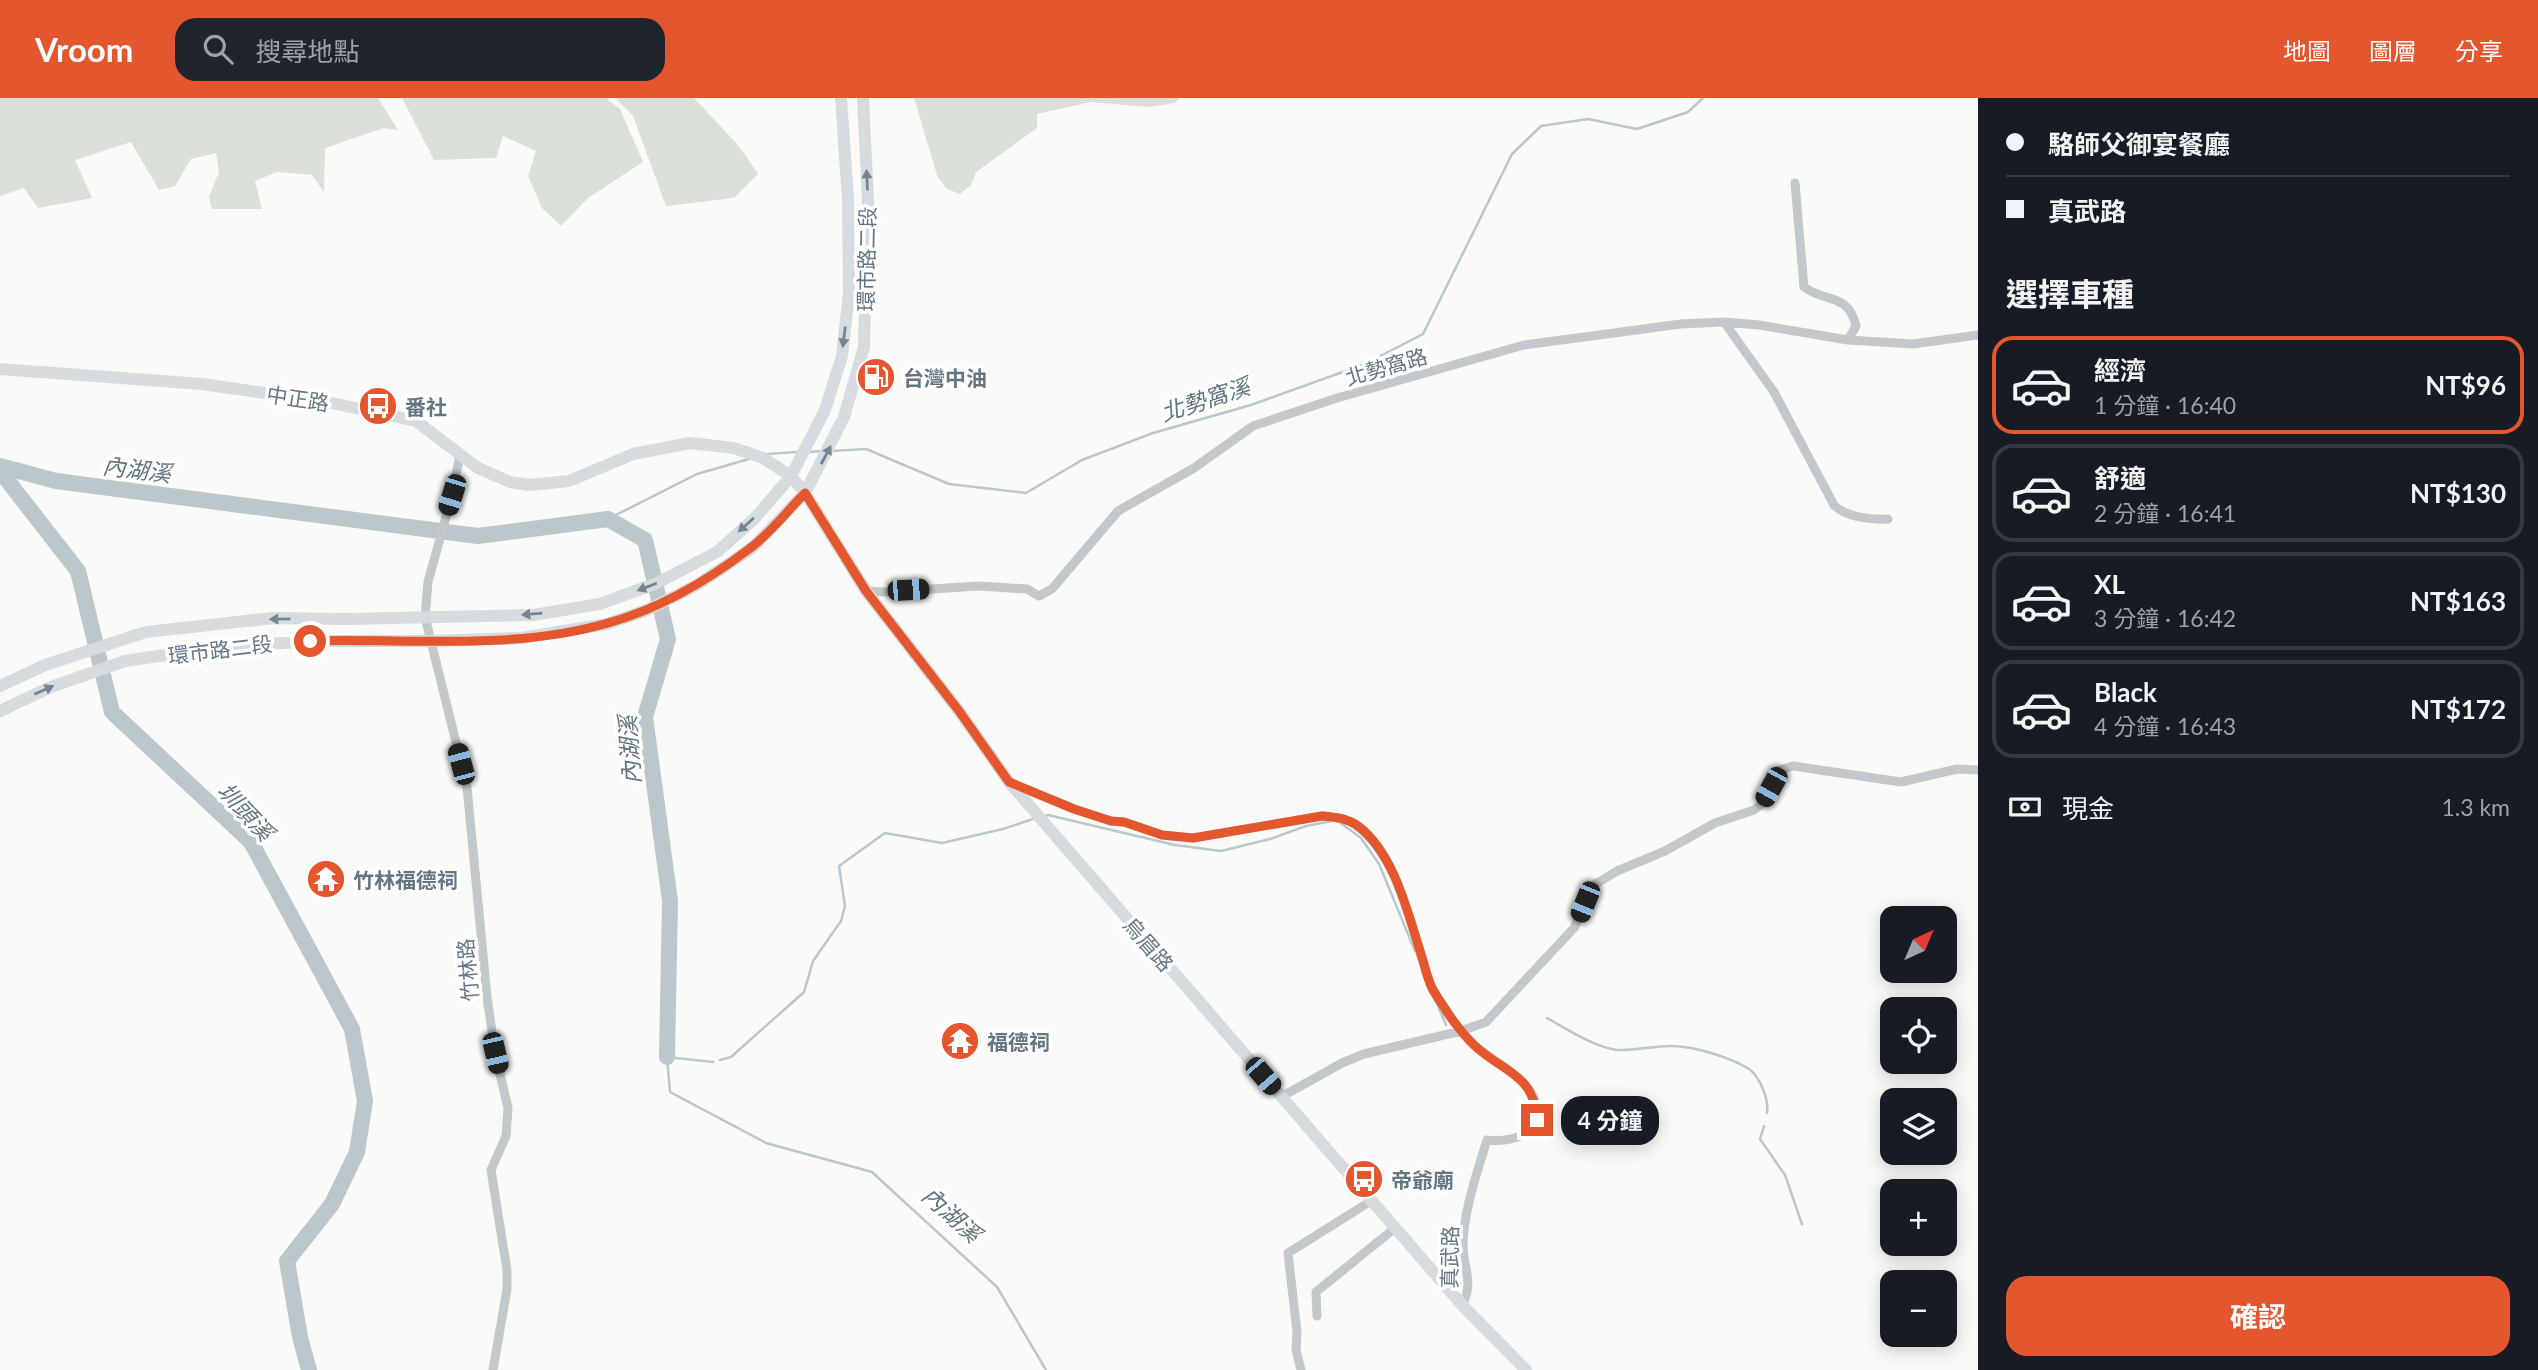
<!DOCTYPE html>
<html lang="zh-TW">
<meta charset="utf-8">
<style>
:root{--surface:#171b24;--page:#20242c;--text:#f1f3f6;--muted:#9ea1a6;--line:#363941;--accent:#e4572e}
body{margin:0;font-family:Lato,"Noto Sans TC",sans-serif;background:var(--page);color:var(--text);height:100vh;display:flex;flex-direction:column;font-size:26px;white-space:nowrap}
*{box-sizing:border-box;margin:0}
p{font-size:23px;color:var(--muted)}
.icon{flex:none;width:38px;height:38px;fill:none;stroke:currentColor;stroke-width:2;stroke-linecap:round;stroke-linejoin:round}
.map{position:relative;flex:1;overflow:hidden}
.details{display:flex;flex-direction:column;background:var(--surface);width:560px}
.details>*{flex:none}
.banner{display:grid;align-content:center;height:154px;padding:0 28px;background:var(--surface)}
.needle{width:46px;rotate:44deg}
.buttons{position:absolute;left:1880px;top:808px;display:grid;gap:14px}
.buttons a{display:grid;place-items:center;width:77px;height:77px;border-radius:14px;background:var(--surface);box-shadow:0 4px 18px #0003;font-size:35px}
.end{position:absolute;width:32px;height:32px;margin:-16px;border:9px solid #e4572e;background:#fff;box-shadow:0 0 0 4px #fff}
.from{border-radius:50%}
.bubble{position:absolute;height:49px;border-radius:21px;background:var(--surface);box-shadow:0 4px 18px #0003;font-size:23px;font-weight:700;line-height:49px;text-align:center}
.car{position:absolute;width:21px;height:42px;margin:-21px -10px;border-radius:9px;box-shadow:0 0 5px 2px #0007;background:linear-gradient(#222 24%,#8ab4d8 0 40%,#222 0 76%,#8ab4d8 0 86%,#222 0)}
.banner b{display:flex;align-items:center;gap:24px;height:66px;font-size:26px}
.banner b+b{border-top:2px solid var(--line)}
.banner i{width:18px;height:18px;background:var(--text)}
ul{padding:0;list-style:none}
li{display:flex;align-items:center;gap:21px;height:98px;margin:0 14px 10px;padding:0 14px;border:4px solid var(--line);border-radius:21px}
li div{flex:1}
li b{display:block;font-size:26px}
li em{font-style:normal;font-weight:700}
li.on{border-color:var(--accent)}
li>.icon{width:63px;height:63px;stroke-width:1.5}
h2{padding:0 28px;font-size:32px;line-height:84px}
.pay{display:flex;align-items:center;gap:18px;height:77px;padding:0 28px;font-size:26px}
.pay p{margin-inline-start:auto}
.primary-button{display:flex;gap:14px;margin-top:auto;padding:14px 28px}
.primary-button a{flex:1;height:80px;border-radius:21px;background:var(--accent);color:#fff;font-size:28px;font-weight:700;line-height:80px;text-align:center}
header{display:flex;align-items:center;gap:42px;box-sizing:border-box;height:98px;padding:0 35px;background:var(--accent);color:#fff}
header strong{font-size:33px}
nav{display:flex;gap:38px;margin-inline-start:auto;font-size:24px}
.search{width:490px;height:63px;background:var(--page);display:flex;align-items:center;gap:18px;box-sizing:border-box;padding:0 24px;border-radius:21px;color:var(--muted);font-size:26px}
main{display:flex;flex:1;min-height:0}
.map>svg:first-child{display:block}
.green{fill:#dadfd7}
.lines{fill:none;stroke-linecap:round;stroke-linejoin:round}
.stream{stroke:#bbc7cb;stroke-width:2.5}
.river{stroke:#bbc7cb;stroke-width:16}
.minor{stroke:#c3c8cc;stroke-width:9}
.major{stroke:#d6dbdf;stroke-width:12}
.oneway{fill:#768591}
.route{stroke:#e4572e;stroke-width:9}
.labels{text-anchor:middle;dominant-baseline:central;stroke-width:7;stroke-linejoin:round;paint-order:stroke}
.street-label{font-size:21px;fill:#657683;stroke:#fff}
.poi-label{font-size:21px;font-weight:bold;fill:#657683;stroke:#fff;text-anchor:start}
.water-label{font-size:23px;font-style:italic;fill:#60757c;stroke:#fff}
</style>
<header>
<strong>Vroom</strong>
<div class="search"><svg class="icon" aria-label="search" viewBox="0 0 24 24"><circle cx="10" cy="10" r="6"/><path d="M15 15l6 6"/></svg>搜尋地點</div>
<nav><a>地圖</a><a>圖層</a><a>分享</a></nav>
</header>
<main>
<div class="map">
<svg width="1978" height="1272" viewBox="0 0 1978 1272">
<rect width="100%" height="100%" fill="#fafaf8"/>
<path class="green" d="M0,0H378L398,32L384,30L325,50L324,94L312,77L277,74L255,83L262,111H212L209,99L219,74L216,55L191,61L175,88L159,92L131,44L75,62L92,100L38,110L24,90L0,98Z
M402,0H606L620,11L643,64L588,100L561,128L542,110L528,78L536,53L503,38L496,60L434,62Z
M615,0H694L739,48L758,76L734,100L666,108L633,18Z
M914,0H1179L1175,5L1148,9L1091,4L1037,16V30L976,74L971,87L960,96L947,91L938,80Z"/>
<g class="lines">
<path class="stream" d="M832,353L866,351L949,386L1026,395L1082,362L1153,335L1251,307L1365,266L1423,236L1512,56L1541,28L1588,21L1637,31L1688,14L1703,0
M808,354L822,353
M766,356L798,354
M608,421L697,376L749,361
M1043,718L1048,717L1175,747L1221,753L1270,741L1306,728L1332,723
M1338,723L1361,740L1379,766L1415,853
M1438,908L1446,927
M1547,920C1567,931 1594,949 1617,952C1634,953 1653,948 1671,948C1693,948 1730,959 1749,971C1760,979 1769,1001 1767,1015
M720,962L731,959L804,894L813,863L841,823L845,808L839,768L885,735L942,745L1003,731L1036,720
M713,964L667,959L670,994L766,1045L872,1074L997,1189L1046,1272
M1764,1028L1760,1041L1785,1077L1802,1126"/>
<path class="river" d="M0,368L56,383L478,438L608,421L645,442L668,541L645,619L670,803L667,959
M0,373L78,473L112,614L251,744L352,931L365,1003L357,1054L332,1106L287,1163L300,1239L309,1272"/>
<path class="minor" d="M1795,85L1804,189C1825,205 1848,194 1856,228L1848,242
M1724,224L1774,294L1834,407C1845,419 1871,422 1888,421
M460,357L452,397L428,484L425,519L467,689L487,899L495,955L508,1010L506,1038L491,1072L507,1172V1191L493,1272
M866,493L885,494L978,488L1027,491L1039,498L1052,491L1118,413L1194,370L1253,328L1337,300L1524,247L1681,226L1724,224L1759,227L1848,242L1913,246L1978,237
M1011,685L1074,711L1111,723L1124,724L1162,737L1193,740L1322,718C1334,719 1347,720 1357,728C1402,761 1411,838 1431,887C1439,907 1462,937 1479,951C1494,964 1517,974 1529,991C1554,1028 1521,1046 1487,1042C1477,1075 1463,1114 1463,1149C1464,1172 1474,1186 1462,1207
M1281,999L1342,965L1364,956L1461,933L1486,924L1574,830L1594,787L1617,773L1665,753L1715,725L1754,712L1762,706L1780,672L1793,668L1901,684L1957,671L1978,672
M1317,1218L1316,1194L1395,1130
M1301,1272L1296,1252L1297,1234L1288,1155L1371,1103"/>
<path class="major" d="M0,271L202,286L327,304L416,323L478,370L510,384L530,387L569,383L633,356L690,345L734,350L763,360L791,378L805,395L866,493L959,613L1009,684L1462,1207L1526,1272
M0,588L45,567L146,534L273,520L345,521L533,517L600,506L657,485L717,454L755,420L791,378L825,312L842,258L849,195L848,101L841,0
M0,613L51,589L125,563L233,547L330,543H429L521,540L607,526L647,512L697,487L752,450L805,395L844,319L864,249L868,103L863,0"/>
</g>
<defs><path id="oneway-solid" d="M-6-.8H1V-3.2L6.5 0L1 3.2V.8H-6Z" transform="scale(1.75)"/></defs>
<g class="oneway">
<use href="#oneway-solid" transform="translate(867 82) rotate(-93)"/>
<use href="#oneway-solid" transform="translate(844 239) rotate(97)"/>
<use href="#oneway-solid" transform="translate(826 357) rotate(-62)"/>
<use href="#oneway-solid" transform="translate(746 427) rotate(138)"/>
<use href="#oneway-solid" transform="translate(647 489) rotate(159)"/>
<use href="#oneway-solid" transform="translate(532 516) rotate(175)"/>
<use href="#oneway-solid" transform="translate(280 521) rotate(179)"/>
<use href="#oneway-solid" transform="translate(44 592) rotate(-24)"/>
</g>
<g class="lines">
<path class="route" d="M310,543C409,540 512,553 608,525C659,511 707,483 749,451C770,436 787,413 805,395L866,493L959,613L1009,684L1074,711L1111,723L1124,724L1162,737L1193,740L1322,718C1334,719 1347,720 1358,728C1394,755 1408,815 1421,856C1425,868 1427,881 1433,892C1445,911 1458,932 1475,948C1503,974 1535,977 1537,1022"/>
</g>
<defs>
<g id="fuel-disc" transform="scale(2.0125)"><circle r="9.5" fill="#e4572e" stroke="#fff"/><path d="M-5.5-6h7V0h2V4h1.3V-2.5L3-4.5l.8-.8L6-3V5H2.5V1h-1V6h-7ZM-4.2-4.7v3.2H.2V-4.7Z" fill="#fff"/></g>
<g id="bus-disc" transform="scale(2.0125)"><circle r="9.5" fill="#e4572e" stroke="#fff"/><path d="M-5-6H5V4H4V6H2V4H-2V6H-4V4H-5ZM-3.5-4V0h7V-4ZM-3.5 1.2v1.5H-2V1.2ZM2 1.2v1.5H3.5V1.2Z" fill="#fff"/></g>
<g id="temple-disc" transform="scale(2.0125)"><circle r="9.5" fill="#e4572e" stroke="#fff"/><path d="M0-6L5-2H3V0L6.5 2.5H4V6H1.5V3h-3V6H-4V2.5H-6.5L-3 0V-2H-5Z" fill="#fff"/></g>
</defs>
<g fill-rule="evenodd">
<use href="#fuel-disc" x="876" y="279"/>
<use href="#bus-disc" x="378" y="308"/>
<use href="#temple-disc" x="326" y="781"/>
<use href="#temple-disc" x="960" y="943"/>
<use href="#bus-disc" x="1364" y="1081"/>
</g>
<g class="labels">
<g class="street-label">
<text transform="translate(866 161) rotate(-89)">環市路二段</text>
<text transform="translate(1386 268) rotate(-16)">北勢窩路</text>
<text transform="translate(298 300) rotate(9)">中正路</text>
<text transform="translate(220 551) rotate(-7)">環市路二段</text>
<text transform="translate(1149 846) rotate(49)">烏眉路</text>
<text transform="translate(467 872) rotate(-95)">竹林路</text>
<text transform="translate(1449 1159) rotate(-89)">真武路</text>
</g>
<g class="poi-label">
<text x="903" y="279">台灣中油</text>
<text x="405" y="308">番社</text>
<text x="353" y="781">竹林福德祠</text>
<text x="987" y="943">福德祠</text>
<text x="1391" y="1081">帝爺廟</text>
</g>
<g class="water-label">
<text transform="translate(1205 301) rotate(-18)">北勢窩溪</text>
<text transform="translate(137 371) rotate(7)">內湖溪</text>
<text transform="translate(629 652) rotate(-94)">內湖溪</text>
<text transform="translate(246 713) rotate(47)">圳頭溪</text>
<text transform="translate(952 1116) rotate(42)">內湖溪</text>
</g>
</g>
</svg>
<div class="buttons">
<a><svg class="needle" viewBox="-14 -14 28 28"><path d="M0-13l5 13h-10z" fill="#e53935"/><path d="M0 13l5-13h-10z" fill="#9ea1a6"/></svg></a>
<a><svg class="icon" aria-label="locate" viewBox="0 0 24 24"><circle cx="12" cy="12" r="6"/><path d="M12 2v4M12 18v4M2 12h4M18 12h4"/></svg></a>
<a><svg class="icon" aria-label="layers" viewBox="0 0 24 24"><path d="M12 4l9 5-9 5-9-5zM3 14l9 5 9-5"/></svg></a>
<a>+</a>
<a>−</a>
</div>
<i class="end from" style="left:310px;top:543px"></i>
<i class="end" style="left:1537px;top:1022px"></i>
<div class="bubble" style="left:1561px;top:998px;width:98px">4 分鐘</div>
<i class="car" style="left:452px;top:397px;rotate:197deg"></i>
<i class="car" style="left:908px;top:492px;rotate:87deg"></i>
<i class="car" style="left:461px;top:666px;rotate:345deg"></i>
<i class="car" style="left:1771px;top:689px;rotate:209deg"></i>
<i class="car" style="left:1585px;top:804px;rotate:202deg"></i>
<i class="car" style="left:495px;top:955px;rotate:167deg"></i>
<i class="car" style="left:1263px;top:978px;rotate:139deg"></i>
</div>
<section class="details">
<div class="banner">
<b><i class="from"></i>駱師父御宴餐廳</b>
<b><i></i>真武路</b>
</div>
<h2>選擇車種</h2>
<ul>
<li class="on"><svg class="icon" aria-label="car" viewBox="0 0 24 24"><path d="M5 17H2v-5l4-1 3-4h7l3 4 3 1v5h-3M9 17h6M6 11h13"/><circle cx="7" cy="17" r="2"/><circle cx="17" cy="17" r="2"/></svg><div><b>經濟</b><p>1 分鐘 · 16:40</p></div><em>NT$96</em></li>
<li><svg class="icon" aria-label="car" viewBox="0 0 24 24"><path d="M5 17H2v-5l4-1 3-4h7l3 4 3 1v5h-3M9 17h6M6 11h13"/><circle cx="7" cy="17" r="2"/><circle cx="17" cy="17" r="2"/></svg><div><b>舒適</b><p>2 分鐘 · 16:41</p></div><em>NT$130</em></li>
<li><svg class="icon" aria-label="car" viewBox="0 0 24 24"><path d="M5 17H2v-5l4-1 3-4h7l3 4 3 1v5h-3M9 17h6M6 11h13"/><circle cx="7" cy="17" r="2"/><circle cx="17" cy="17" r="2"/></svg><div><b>XL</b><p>3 分鐘 · 16:42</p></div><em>NT$163</em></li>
<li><svg class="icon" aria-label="car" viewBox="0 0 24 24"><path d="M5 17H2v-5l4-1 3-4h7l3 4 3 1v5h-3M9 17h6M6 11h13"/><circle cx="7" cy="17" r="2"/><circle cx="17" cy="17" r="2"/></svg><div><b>Black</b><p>4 分鐘 · 16:43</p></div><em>NT$172</em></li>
</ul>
<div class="pay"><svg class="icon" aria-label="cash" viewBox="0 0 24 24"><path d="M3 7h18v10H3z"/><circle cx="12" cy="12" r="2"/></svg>現金<p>1.3 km</p></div>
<div class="primary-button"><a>確認</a></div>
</section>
</main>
